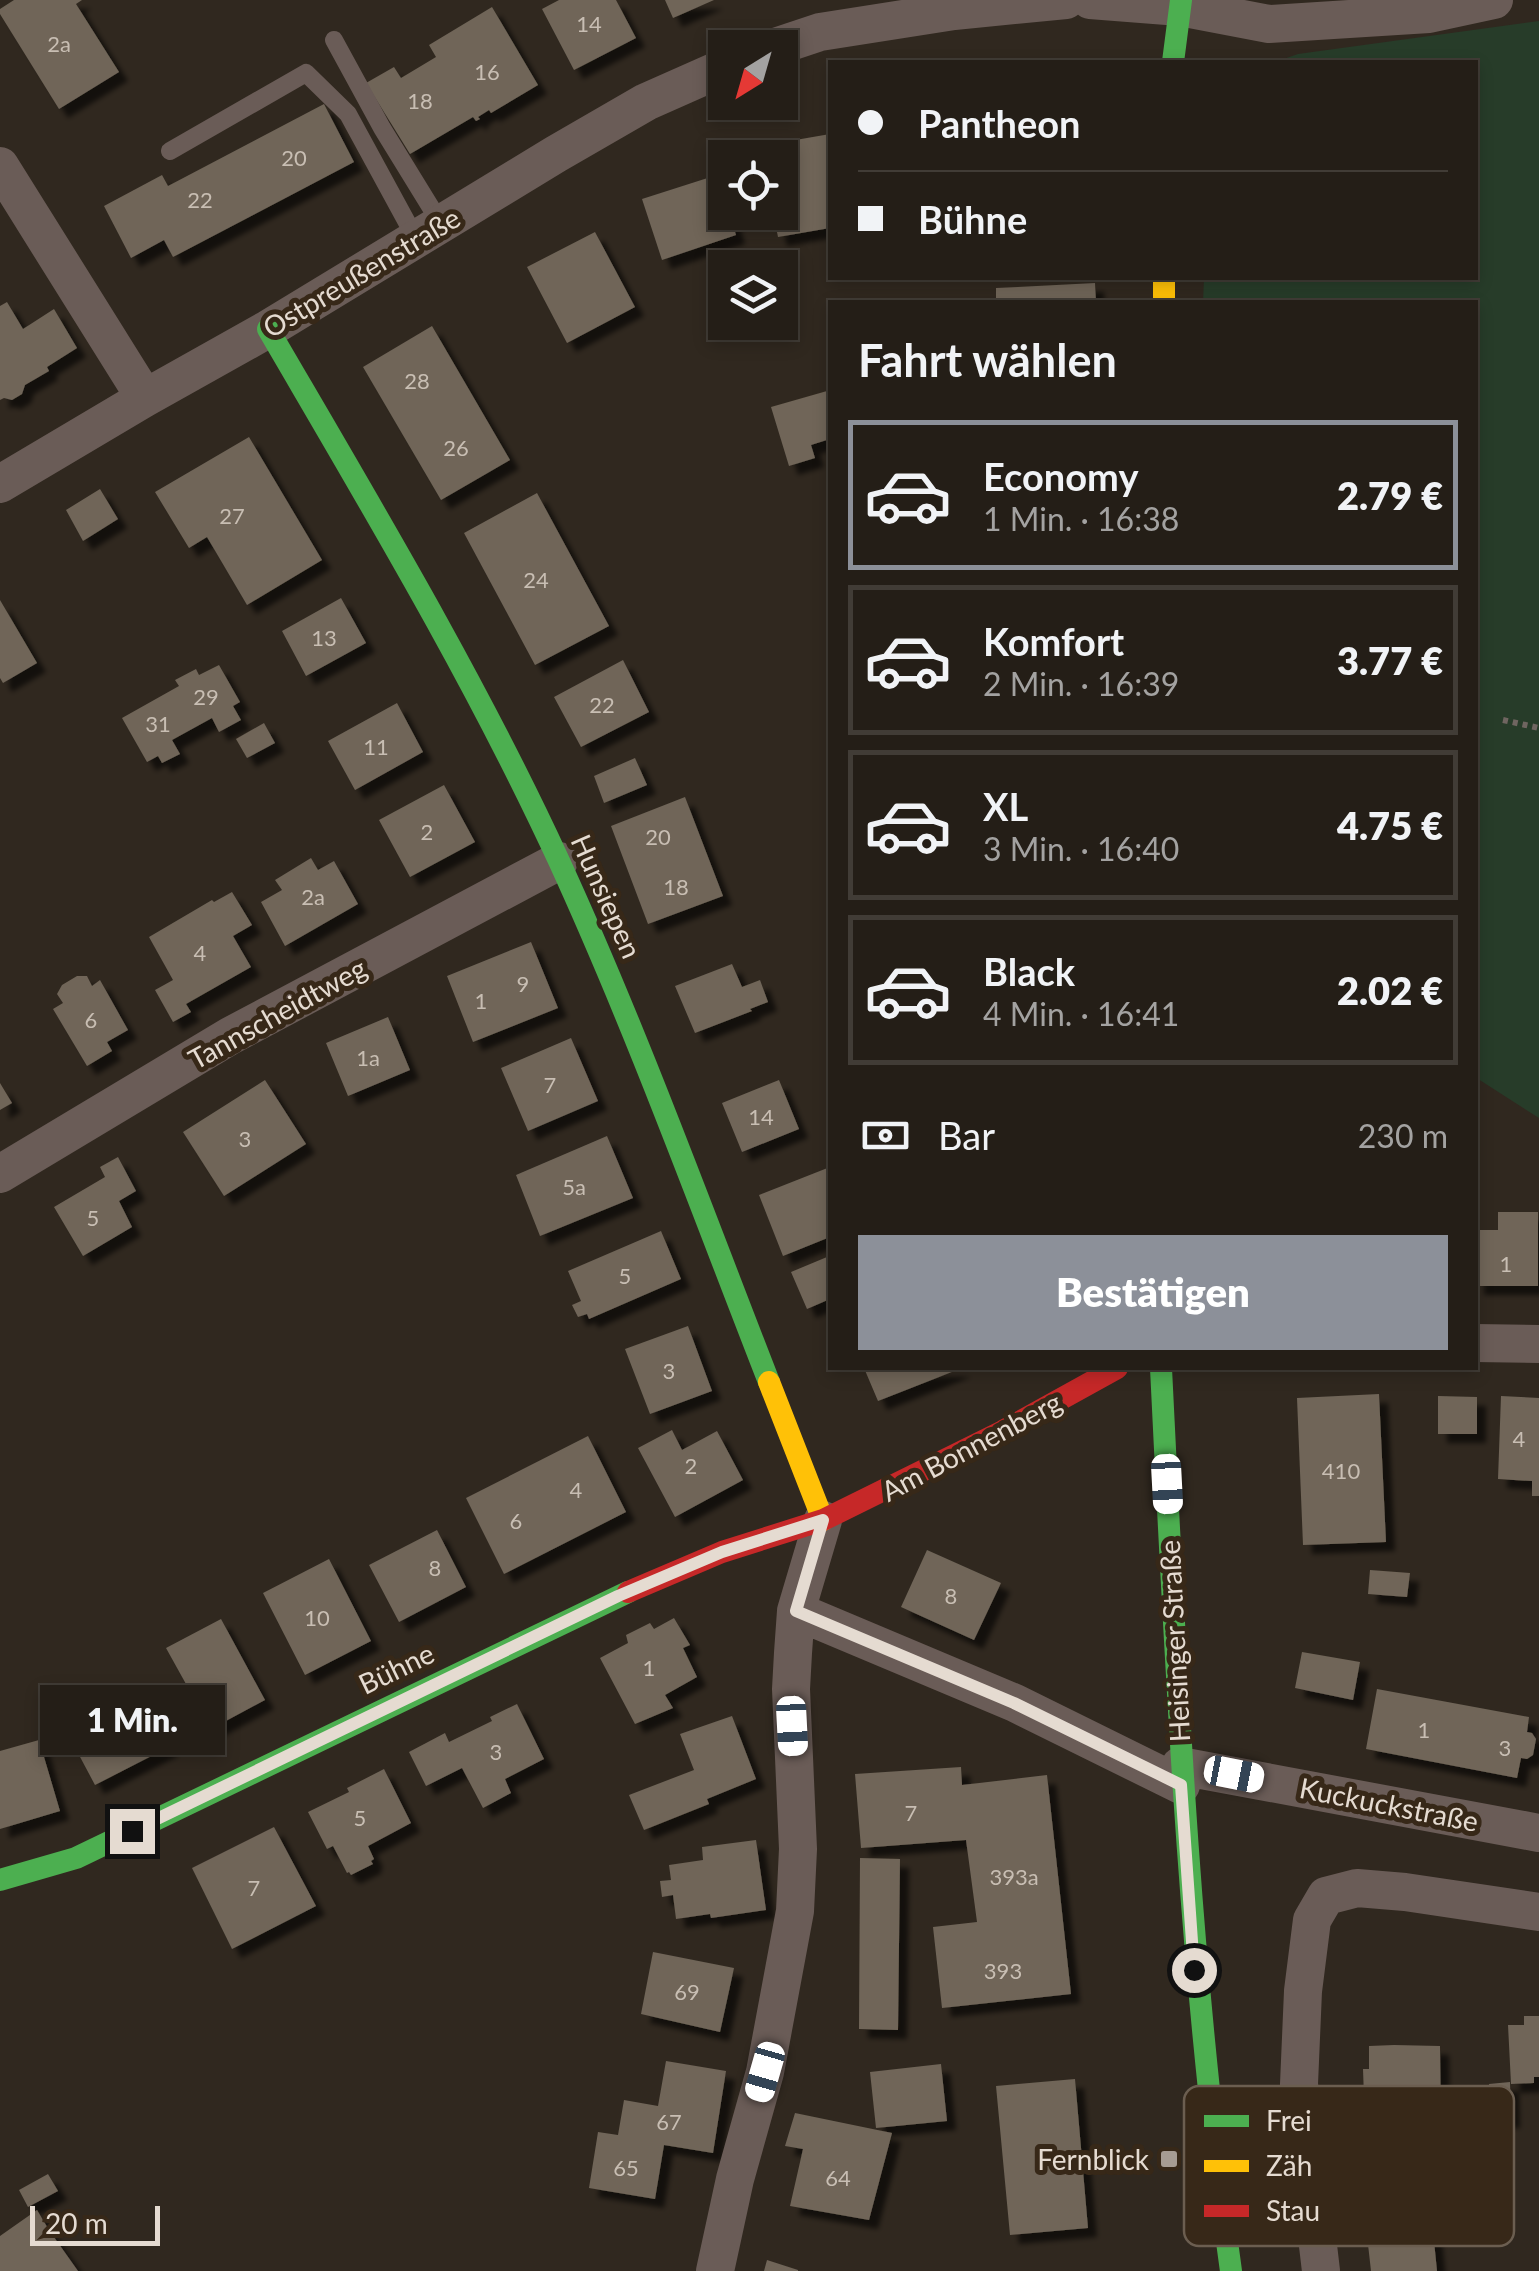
<!DOCTYPE html>
<html lang="de">
<meta charset="utf-8">
<style>
:root{--surface:#241e17;--page:#2c2720;--text:#f1f3f6;--muted:#a3a2a1;--line:#413c36;--accent:#8c9099}
body{margin:0;font-family:Lato,sans-serif;background:var(--page);color:var(--text);height:100vh;display:flex;flex-direction:column;font-size:38px;white-space:nowrap}
*{box-sizing:border-box;margin:0}
p{font-size:32px;color:var(--muted)}
.icon{flex:none;width:55px;height:55px;fill:none;stroke:currentColor;stroke-width:2;stroke-linecap:round;stroke-linejoin:round}
.map{position:relative;flex:1;overflow:hidden}
.side{position:absolute;left:828px;top:300px;width:650px;height:1070px;display:flex;flex-direction:column;background:var(--surface);border-radius:0px;box-shadow:0 5px 15px #0003,0 0 0 2px var(--line)}
.side>*{flex:none}
.top-card{position:absolute;left:828px;top:60px;width:650px;height:220px;border-radius:0px;box-shadow:0 5px 15px #0003,0 0 0 2px var(--line);display:grid;align-content:center;height:220px;padding:0 30px;background:var(--surface)}
.needle{width:65px;rotate:217deg}
.fabs{position:absolute;left:708px;top:30px;display:grid;gap:20px}
.fabs a{display:grid;place-items:center;width:90px;height:90px;border-radius:0px;background:var(--surface);box-shadow:0 5px 15px #0003,0 0 0 2px var(--line);font-size:50px}
.scale{position:absolute;left:30px;bottom:25px;width:130px;box-sizing:border-box;padding-left:10px;border:5px solid #e5dbd1;border-top:0;font-size:28px;line-height:35px;white-space:nowrap;color:#e5dbd1;-webkit-text-stroke:8px #372818;paint-order:stroke}
.end{position:absolute;width:45px;height:45px;margin:-22px;border:12px solid #e5dbd1;background:#111;box-shadow:0 0 0 5px #111}
.from{border-radius:50%}
.bubble{position:absolute;height:70px;border-radius:0px;background:var(--surface);box-shadow:0 5px 15px #0003,0 0 0 2px var(--line);font-size:32px;font-weight:800;line-height:70px;text-align:center}
.car{position:absolute;width:30px;height:60px;margin:-30px -15px;border-radius:12px;box-shadow:0 0 8px 2px #0007;background:linear-gradient(#fff 24%,#345 0 40%,#fff 0 76%,#345 0 86%,#fff 0)}
.top-card b{display:flex;align-items:center;gap:35px;height:95px;font-size:38px}
.top-card b+b{border-top:2px solid var(--line)}
.top-card i{width:25px;height:25px;background:var(--text)}
ul{padding:0;list-style:none}
li{display:flex;align-items:center;gap:30px;height:150px;margin:0 20px 15px;padding:0 10px;border:5px solid var(--line);border-radius:0px}
li div{flex:1}
li b{display:block;font-size:38px}
li em{font-style:normal;font-weight:800}
li.selected{border-color:var(--accent)}
li>.icon{width:90px;height:90px;stroke-width:1.5}
h2{padding:0 30px;font-size:45px;line-height:120px}
.pay{display:flex;align-items:center;gap:25px;height:110px;padding:0 30px;font-size:38px}
.pay p{margin-inline-start:auto}
.primary-button{display:flex;gap:20px;margin-top:auto;padding:20px 30px}
.primary-button a{flex:1;height:115px;border-radius:0px;background:var(--accent);color:#fff;font-size:40px;font-weight:800;line-height:115px;text-align:center}
.map>svg:first-child{display:block}
.green{fill:#273c29}
.building{fill:#6f6558;filter:url(#shadow)}
.lines{fill:none;stroke-linecap:round;stroke-linejoin:round}
.path{stroke:#6f6560;stroke-width:6;stroke-dasharray:5 5;stroke-linecap:butt}
.lane{stroke:#6a5c57;stroke-width:18}
.street{stroke:#6a5c57;stroke-width:38}
.fast{stroke:#4caf50;stroke-width:22}
.slow{stroke:#ffc107;stroke-width:22}
.jam{stroke:#c62828;stroke-width:22}
.route{stroke:#e5dbd1;stroke-width:12}
.poi-dot{fill:#a69c93;stroke:#372818;stroke-width:4}
.labels{text-anchor:middle;dominant-baseline:central;stroke-width:10;stroke-linejoin:round;paint-order:stroke}
.number-label{font-size:22px;fill:#c8beb3}
.street-label{font-size:28px;fill:#e5dbd1;stroke:#372818}
.poi-label{font-size:28px;fill:#e5dbd1;stroke:#372818;text-anchor:end}
.key{fill:#372818;stroke:#6b5e50;stroke-width:2.5}
.key-label{font-size:28px;fill:#e5dbd1}
</style>
<div class="map">
<svg width="1539" height="2271" viewBox="0 0 1539 2271">
<defs>
<filter id="shadow"><feDropShadow dx="9" dy="9" stdDeviation="2.5" flood-color="#0009"/></filter>
</defs>
<rect width="100%" height="100%" fill="#30281f"/>
<path class="green" d="M1539,21V1118L1475,1077V302H1203L1204,278H1475V62H1275L1298,54Z"/>
<path class="building" d="M14,0H82L76,4L119,72L59,109L0,14V9Z
M559,0H616L636,38L574,70L542,9Z
M665,0H714L673,18Z
M492,7L538,85L491,113L489,110L478,117L480,119L476,121L473,117L410,154L366,83L394,67L401,78L436,57L429,45Z
M324,104L354,162L173,257L164,240L131,258L104,206L162,175L168,186Z
M830,134V228L778,237L773,212H780V158H763L761,146Z
M717,175L725,200V212H729L736,235L662,260L642,199Z
M595,232L635,307L567,343L527,267Z
M1095,283L1096,302H996V288Z
M7,302L23,329L54,309L77,348L47,367L49,371L25,385L22,394L12,400L4,398L0,400V306Z
M432,326L510,460L441,500L363,367Z
M827,391L830,400V439L811,445L815,458L789,466L771,407Z
M249,437L322,560L247,605L207,537L189,548L155,492Z
M100,489L118,519L83,541L66,510Z
M537,493L609,626L535,665L464,533Z
M341,598L366,643L306,676L282,631Z
M0,600L37,663L3,683L0,678Z
M623,660L649,712L581,747L554,697Z
M219,665L240,702L233,706L241,720L219,732L212,718L172,740L180,754L162,763L158,756L147,762L122,718L179,686L175,680L196,669L199,675Z
M397,703L423,752L355,790L328,741Z
M264,723L275,743L247,758L236,739Z
M635,758L647,785L604,803L594,776Z
M444,785L475,842L410,877L379,820Z
M685,797L723,896L648,924L611,826Z
M311,858L318,870L334,861L358,904L285,946L261,902L282,890L275,880Z
M232,892L252,925L233,936L251,967L186,1004L191,1012L173,1022L155,990L173,980L149,937L212,900L214,902Z
M531,942L558,1008L473,1042L447,976Z
M732,964L742,987L760,980L768,1002L750,1009L752,1011L695,1033L675,986Z
M77,976H87L92,986L100,980L128,1030L107,1042L112,1051L87,1066L53,1009L63,1003L57,994L62,985Z
M388,1017L410,1070L348,1096L326,1043Z
M571,1038L598,1101L528,1131L501,1068Z
M265,1080L306,1144L224,1196L183,1132Z
M779,1080L799,1129L742,1152L722,1103Z
M0,1083L12,1103L0,1110Z
M607,1136L633,1198L540,1236L516,1175Z
M118,1157L136,1191L119,1201L132,1227L83,1256L54,1207L105,1177L100,1167Z
M830,1167V1237L783,1256L759,1195Z
M1498,1212H1538V1286H1475V1230H1498Z
M661,1231L681,1279L589,1319L587,1314L578,1317L572,1305L581,1301L568,1271Z
M827,1257L830,1265V1299L807,1309L791,1272Z
M688,1326L712,1391L650,1414L625,1349Z
M864,1368H962L878,1401Z
M1379,1394L1386,1542L1303,1545L1297,1398Z
M1438,1396L1477,1397V1434H1438Z
M1501,1396L1539,1398V1496H1532V1481L1498,1479Z
M672,1430L682,1450L717,1431L743,1480L675,1517L638,1448Z
M588,1436L626,1512L504,1574L466,1498Z
M437,1530L466,1587L399,1622L369,1565Z
M927,1550L1001,1583L974,1640L901,1607Z
M329,1559L371,1641L305,1675L263,1593Z
M1370,1570L1410,1573L1407,1597L1368,1594Z
M674,1618L690,1645L683,1648L697,1677L665,1695L673,1708L635,1724L600,1658L628,1643L626,1635L650,1623L654,1629Z
M221,1619L265,1700L211,1729L166,1648Z
M1302,1652L1360,1662L1353,1700L1295,1688Z
M136,1684L169,1747L95,1785L62,1723Z
M1377,1689L1529,1717L1527,1732L1532,1733L1536,1739L1533,1755L1527,1759L1521,1758L1517,1778L1366,1749Z
M517,1704L544,1759L505,1779L511,1793L483,1808L462,1768L426,1786L409,1752L445,1733L449,1742L492,1721L490,1717Z
M732,1716L756,1779L707,1799L709,1804L644,1830L629,1795L694,1770L680,1734Z
M39,1740L60,1811L0,1829V1751Z
M961,1767L962,1785L1047,1775L1071,1994L942,2008L933,1927L977,1922L966,1840L861,1848L855,1774Z
M384,1769L411,1823L368,1846L374,1859L371,1861L373,1864L351,1875L349,1872L347,1873L333,1846L327,1849L308,1812L349,1792L347,1788Z
M274,1827L316,1906L232,1949L192,1868Z
M756,1840L766,1910L711,1918L710,1914L676,1919L673,1895L662,1897L660,1881L671,1880L669,1865L703,1860L702,1847Z
M860,1858L900,1859L898,2030L859,2029Z
M653,1952L734,1968L720,2032L641,2014Z
M1524,2016H1539V2077H1534V2083L1511,2084L1508,2025H1524Z
M1394,2045L1440,2046L1441,2123L1411,2124L1417,2185L1428,2184V2188L1442,2186L1445,2220L1432,2221L1437,2271H1371L1362,2191L1373,2190L1365,2125L1363,2069H1369V2046Z
M666,2061L726,2071L713,2153L664,2145L655,2199L589,2188L598,2132L618,2135L624,2100L658,2106Z
M941,2064L947,2121L876,2128L870,2072Z
M1075,2079L1088,2228L1010,2235L996,2086Z
M1510,2082L1511,2119L1491,2120L1489,2084Z
M795,2113L892,2133L869,2220L790,2206L803,2149L785,2146Z
M48,2174L58,2191L28,2207L19,2190Z
M37,2210L49,2230L78,2271H0V2236Z
M767,2260L798,2270V2271H764Z"/>
<g class="lines">
<path class="path" d="M1503,720L1539,728"/>
<path class="lane" d="M334,40L382,128L441,224
M170,151L306,73L348,114L416,239"/>
<path class="street" d="M1090,0L1180,7L1269,24L1429,14L1494,0
M772,48L820,32L954,11L1066,0
M0,166L145,398
M0,484L145,398L268,329L556,154L646,102L725,67
M0,1174L230,1036L559,861
M1475,1343L1539,1344
M796,1611L1015,1703L1181,1785
M1180,1766L1539,1833
M715,2271L735,2179L765,2072L795,1911L798,1849L791,1689L793,1653L796,1611L823,1520
M1321,2271L1299,2084L1303,1991L1312,1920L1326,1896L1357,1888L1405,1892L1539,1912"/>
<path class="fast" d="M1173,62L1181,0
M268,329C370,504 474,677 559,861C637,1031 701,1208 769,1382
M1161,1368C1176,1671 1189,1970 1231,2271
M0,1880L76,1858L628,1592"/>
<path class="slow" d="M1164,278V302
M769,1382L823,1520"/>
<path class="jam" d="M628,1592L722,1552L823,1520L1003,1431L1117,1368"/>
</g>
<g class="lines">
<path class="route" d="M132,1831L618,1596L722,1552L823,1520L796,1611L1014,1703L1181,1785L1194,1970"/>
</g>
<rect class="poi-dot" x="1159" y="2149" width="20" height="20" rx="5"/>
<g class="labels">
<g class="number-label">
<text x="589" y="23">14</text>
<text x="59" y="43">2a</text>
<text x="487" y="71">16</text>
<text x="420" y="100">18</text>
<text x="294" y="157">20</text>
<text x="200" y="199">22</text>
<text x="417" y="380">28</text>
<text x="456" y="447">26</text>
<text x="232" y="515">27</text>
<text x="536" y="579">24</text>
<text x="324" y="637">13</text>
<text x="206" y="696">29</text>
<text x="602" y="704">22</text>
<text x="158" y="723">31</text>
<text x="376" y="746">11</text>
<text x="427" y="831">2</text>
<text x="658" y="836">20</text>
<text x="676" y="886">18</text>
<text x="313" y="896">2a</text>
<text x="200" y="952">4</text>
<text x="523" y="983">9</text>
<text x="481" y="1000">1</text>
<text x="91" y="1019">6</text>
<text x="368" y="1057">1a</text>
<text x="550" y="1084">7</text>
<text x="761" y="1116">14</text>
<text x="245" y="1138">3</text>
<text x="574" y="1186">5a</text>
<text x="93" y="1217">5</text>
<text x="1506" y="1263">1</text>
<text x="625" y="1275">5</text>
<text x="669" y="1370">3</text>
<text x="1519" y="1438">4</text>
<text x="691" y="1465">2</text>
<text x="1341" y="1470">410</text>
<text x="576" y="1489">4</text>
<text x="516" y="1520">6</text>
<text x="435" y="1567">8</text>
<text x="951" y="1595">8</text>
<text x="317" y="1617">10</text>
<text x="649" y="1667">1</text>
<text x="1424" y="1729">1</text>
<text x="1505" y="1747">3</text>
<text x="496" y="1751">3</text>
<text x="911" y="1812">7</text>
<text x="360" y="1817">5</text>
<text x="1014" y="1876">393a</text>
<text x="254" y="1887">7</text>
<text x="1003" y="1970">393</text>
<text x="687" y="1991">69</text>
<text x="669" y="2121">67</text>
<text x="626" y="2167">65</text>
<text x="838" y="2177">64</text>
</g>
<g class="street-label">
<text transform="translate(361 272) rotate(-31)">Ostpreußenstraße</text>
<text transform="translate(607 896) rotate(66)">Hunsiepen</text>
<text transform="translate(277 1013) rotate(-29)">Tannscheidtweg</text>
<text transform="translate(971 1446) rotate(-28)">Am Bonnenberg</text>
<text transform="translate(1174 1641) rotate(-93)">Heisinger Straße</text>
<text transform="translate(396 1668) rotate(-26)">Bühne</text>
<text transform="translate(1389 1804) rotate(11)">Kuckuckstraße</text>
</g>
<g class="poi-label">
<text x="1149" y="2159">Fernblick</text>
</g>
</g>
<rect x="1184" y="2086" width="330" height="160" rx="15" class="key"/>
<rect x="1204" y="2115" width="45" height="12" fill="#4caf50"/>
<rect x="1204" y="2160" width="45" height="12" fill="#ffc107"/>
<rect x="1204" y="2205" width="45" height="12" fill="#c62828"/>
<g class="key-label">
<text x="1266" y="2131">Frei</text>
<text x="1266" y="2176">Zäh</text>
<text x="1266" y="2221">Stau</text>
</g>
</svg>
<div class="fabs">
<a><svg class="needle" viewBox="-14 -14 28 28"><path d="M0-13l5 13h-10z" fill="#e53935"/><path d="M0 13l5-13h-10z" fill="#a3a2a1"/></svg></a>
<a><svg class="icon" aria-label="locate" viewBox="0 0 24 24"><circle cx="12" cy="12" r="6"/><path d="M12 2v4M12 18v4M2 12h4M18 12h4"/></svg></a>
<a><svg class="icon" aria-label="layers" viewBox="0 0 24 24"><path d="M12 4l9 5-9 5-9-5zM3 14l9 5 9-5"/></svg></a>
</div>
<div class="scale">20 m</div>
<i class="end from" style="left:1194px;top:1970px"></i>
<i class="end" style="left:132px;top:1831px"></i>
<div class="bubble" style="left:40px;top:1685px;width:185px">1 Min.</div>
<i class="car" style="left:1167px;top:1484px;rotate:177deg"></i>
<i class="car" style="left:792px;top:1726px;rotate:177deg"></i>
<i class="car" style="left:1234px;top:1774px;rotate:101deg"></i>
<i class="car" style="left:765px;top:2072px;rotate:196deg"></i>
<div class="top-card">
<b><i class="from"></i>Pantheon</b>
<b><i></i>Bühne</b>
</div>
<section class="side">
<h2>Fahrt wählen</h2>
<ul>
<li class="selected"><svg class="icon" aria-label="car" viewBox="0 0 24 24"><path d="M5 17H2v-5l4-1 3-4h7l3 4 3 1v5h-3M9 17h6M6 11h13"/><circle cx="7" cy="17" r="2"/><circle cx="17" cy="17" r="2"/></svg><div><b>Economy</b><p>1 Min. · 16:38</p></div><em>2.79 €</em></li>
<li><svg class="icon" aria-label="car" viewBox="0 0 24 24"><path d="M5 17H2v-5l4-1 3-4h7l3 4 3 1v5h-3M9 17h6M6 11h13"/><circle cx="7" cy="17" r="2"/><circle cx="17" cy="17" r="2"/></svg><div><b>Komfort</b><p>2 Min. · 16:39</p></div><em>3.77 €</em></li>
<li><svg class="icon" aria-label="car" viewBox="0 0 24 24"><path d="M5 17H2v-5l4-1 3-4h7l3 4 3 1v5h-3M9 17h6M6 11h13"/><circle cx="7" cy="17" r="2"/><circle cx="17" cy="17" r="2"/></svg><div><b>XL</b><p>3 Min. · 16:40</p></div><em>4.75 €</em></li>
<li><svg class="icon" aria-label="car" viewBox="0 0 24 24"><path d="M5 17H2v-5l4-1 3-4h7l3 4 3 1v5h-3M9 17h6M6 11h13"/><circle cx="7" cy="17" r="2"/><circle cx="17" cy="17" r="2"/></svg><div><b>Black</b><p>4 Min. · 16:41</p></div><em>2.02 €</em></li>
</ul>
<div class="pay"><svg class="icon" aria-label="cash" viewBox="0 0 24 24"><path d="M3 7h18v10H3z"/><circle cx="12" cy="12" r="2"/></svg>Bar<p>230 m</p></div>
<div class="primary-button"><a>Bestätigen</a></div>
</section>
</div>
